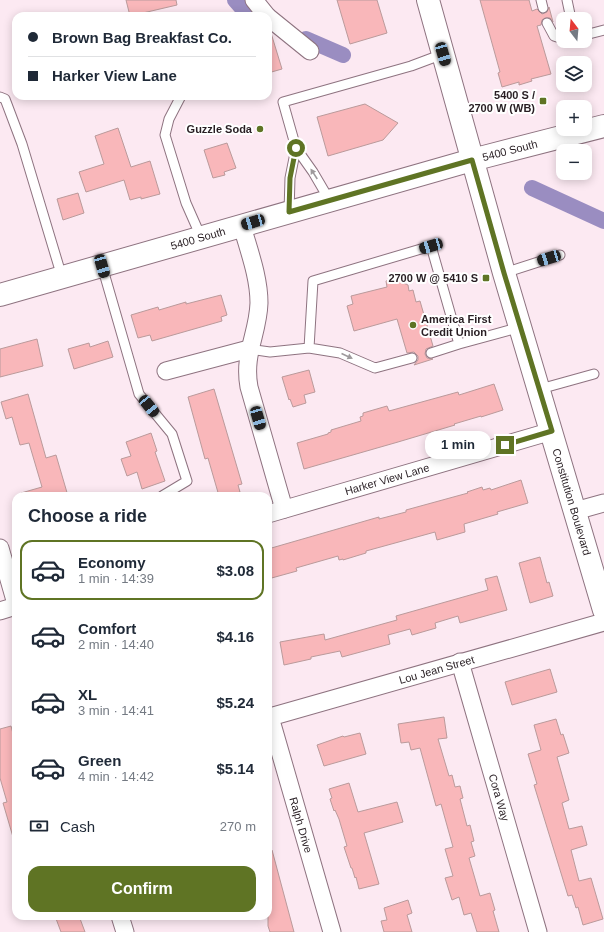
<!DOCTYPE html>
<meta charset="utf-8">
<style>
:root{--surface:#fff;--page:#f6f6f7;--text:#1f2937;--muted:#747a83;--line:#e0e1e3;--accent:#5f7424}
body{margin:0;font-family:Helvetica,sans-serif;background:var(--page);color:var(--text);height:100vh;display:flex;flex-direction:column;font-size:15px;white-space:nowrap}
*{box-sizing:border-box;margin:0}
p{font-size:13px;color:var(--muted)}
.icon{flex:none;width:22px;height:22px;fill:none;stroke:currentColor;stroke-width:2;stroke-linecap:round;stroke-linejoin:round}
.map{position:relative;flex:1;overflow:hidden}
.panel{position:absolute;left:12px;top:492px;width:260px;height:428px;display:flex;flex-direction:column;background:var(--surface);border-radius:12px;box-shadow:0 2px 10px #0003}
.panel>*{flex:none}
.guide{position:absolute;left:12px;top:12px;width:260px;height:88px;border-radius:12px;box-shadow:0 2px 10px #0003;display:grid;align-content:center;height:88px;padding:0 16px;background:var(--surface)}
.needle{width:26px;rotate:344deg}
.controls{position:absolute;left:556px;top:12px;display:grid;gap:8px}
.controls a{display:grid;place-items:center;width:36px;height:36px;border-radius:8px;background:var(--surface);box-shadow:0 2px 10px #0003;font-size:20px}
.end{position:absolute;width:18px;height:18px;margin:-9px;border:5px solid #5f7424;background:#fff;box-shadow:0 0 0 2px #fff}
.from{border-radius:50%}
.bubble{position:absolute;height:28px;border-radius:12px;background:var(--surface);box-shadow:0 2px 10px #0003;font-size:13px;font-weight:700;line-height:28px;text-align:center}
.car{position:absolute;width:12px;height:24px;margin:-12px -6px;border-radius:5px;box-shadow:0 0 3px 1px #0007;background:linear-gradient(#222 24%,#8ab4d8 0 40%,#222 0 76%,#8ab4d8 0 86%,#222 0)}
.guide b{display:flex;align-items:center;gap:14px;height:38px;font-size:15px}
.guide b+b{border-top:1px solid var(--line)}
.guide i{width:10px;height:10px;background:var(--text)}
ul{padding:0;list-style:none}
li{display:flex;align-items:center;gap:12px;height:60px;margin:0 8px 6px;padding:0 8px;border:2px solid transparent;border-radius:12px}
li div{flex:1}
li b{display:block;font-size:15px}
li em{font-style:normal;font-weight:700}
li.selected{border-color:var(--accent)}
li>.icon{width:36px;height:36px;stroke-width:1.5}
h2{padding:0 16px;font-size:18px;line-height:48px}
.pay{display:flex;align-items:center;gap:10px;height:44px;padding:0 16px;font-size:15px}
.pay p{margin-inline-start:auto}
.cta{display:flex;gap:8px;margin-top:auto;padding:8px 16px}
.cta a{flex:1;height:46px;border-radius:12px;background:var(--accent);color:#fff;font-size:16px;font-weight:700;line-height:46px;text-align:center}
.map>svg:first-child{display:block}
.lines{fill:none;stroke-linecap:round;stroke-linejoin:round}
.canal{stroke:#9a8dc1;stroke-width:16}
.building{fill:#f9b7ba;stroke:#ba9a9b}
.lane-casing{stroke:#8e7380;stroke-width:11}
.street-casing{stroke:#8e7380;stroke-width:19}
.secondary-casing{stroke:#8e7380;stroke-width:24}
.primary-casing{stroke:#8e7380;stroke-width:24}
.lane{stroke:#fff;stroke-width:9}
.street{stroke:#fff;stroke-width:17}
.secondary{stroke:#fff;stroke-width:22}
.primary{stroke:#fff;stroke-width:22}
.oneway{fill:#9e9a9c}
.route{stroke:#5f7424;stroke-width:5}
.poi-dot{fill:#5f7424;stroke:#fff;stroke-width:1.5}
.labels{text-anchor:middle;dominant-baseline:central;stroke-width:4;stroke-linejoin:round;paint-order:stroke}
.poi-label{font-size:11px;font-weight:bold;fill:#281e23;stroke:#fff;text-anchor:end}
.street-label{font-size:11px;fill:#281e23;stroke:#fff}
</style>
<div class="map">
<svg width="604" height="932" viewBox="0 0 604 932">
<rect width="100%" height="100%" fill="#fce9f2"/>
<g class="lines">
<path class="canal" d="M235,0L249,16
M306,39L343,55
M532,188L604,221"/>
</g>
<path class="building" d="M126,0H176L177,5L130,16Z
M337,0H377L387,33L350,44Z
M480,0H529L532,11L537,9L542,14L547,12L549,7L553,22L550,18H545L542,20L541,25L537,26L551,74L531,79L532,81L519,85V82L502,87L498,73L500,72Z
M271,33L282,69L268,73V34Z
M365,104L398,123L383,140L328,156L317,117Z
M118,128L131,167L150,161L160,194L141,199V197L130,200L124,180L86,192L79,172L104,164L95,136Z
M227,143L236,168L224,172L225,175L213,178L204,150Z
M78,193L84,213L63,220L57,199Z
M399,277L401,282L408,285L409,291L413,290L416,302L420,301L433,346L426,349L425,354L427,358L433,359L414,365L418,360V356L414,352L407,353L397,319L354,331L347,306L353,304L351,296L387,287L386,281Z
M221,295L227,315L221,317L222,321L152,341L150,335L138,338L131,315L158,307L159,310L186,302V304Z
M37,339L43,366L0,377V349Z
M108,341L113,357L74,369L68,349L89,343L90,347Z
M309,370L315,392L304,395L306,403L293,407L290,399L289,400L282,377Z
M494,384L503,410L481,417V416L454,424L455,425L398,442L304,469L297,443L328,434V433L331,432V430L361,421L360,417L363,416V413L387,406L389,411L458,392L459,395Z
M214,389L242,484L238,485L240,492L227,496H219L208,458L205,459L188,397Z
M28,394L46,458L56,455L68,496H21V493L42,487L29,443L20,445L12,417L6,419L1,402Z
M151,433L157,451L155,452L165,481L142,489L137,472L127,476L121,459L131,456L126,442Z
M521,480L528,503L497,512L498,514L464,524L465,532L437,540L435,532L366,551V553L343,560V559L339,560L338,556L296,568L297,571L268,579V549L379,517V519L406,512V510L468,493L467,492L482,487L483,490L490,488L491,490Z
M540,557L547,583L549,582L553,596L530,603L519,563Z
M497,576L507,610L460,623L458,616L435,623L436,628L412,635L410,629L388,635L390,644L342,657L340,651L311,657V659L284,665L280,642L324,634L325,640L397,620L396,616L488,590L485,579Z
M550,669L557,692L512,705L505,682Z
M444,717L447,738L438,739L449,776L452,775L455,787L460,786L463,798L460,799L467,826L470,825L474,841L471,842L475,856L469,858L480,896L490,893L495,910L493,911L499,932H477L471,913L464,915L459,897L452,900L445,878L453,876L445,849L453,847L441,804L436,806L420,748L411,750L409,742L401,743L398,724Z
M556,719L561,735L563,734L569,753L557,757L569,800L562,803L569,829L582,826L587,845L571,850L579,881L591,878L603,919L583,925L578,907L576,908L572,895L568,896L534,785L537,784L528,754L541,750L534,725Z
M11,726L16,745V837H13L3,803L7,802L0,778V729Z
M360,733L366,754L324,766L317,745L343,736L344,737Z
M349,783L358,812L397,802L403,822L364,833L379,884L359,889L356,877L355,878L352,868H351L344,847L347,846L339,819L335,810L334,811L330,799L332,798L329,789Z
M272,850L287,906L294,932H270L268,926V851Z
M408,900L412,913L407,915L412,932H384L381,921L387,920L384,908Z
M55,916H79L85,932H61Z"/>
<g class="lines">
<g class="lane-casing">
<path id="lane" d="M541,0L543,8
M567,0L571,19
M547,23L554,36L563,39
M585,35L604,30
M181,96L169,119L165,135L186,203L201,237
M0,97L5,99L22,144L62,277
M330,201L313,172L296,148L283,102L411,66L443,54
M289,212L290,178L296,148
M102,266L139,394L172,434L187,481L162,496
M504,273L560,255
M309,348L340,353L375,368L412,358
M249,349L270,352L309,348L313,281L431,246L459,344L521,327
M431,353L459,344
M540,389L594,374"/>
</g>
<g class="street-casing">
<g id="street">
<path d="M254,0L267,16"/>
<path d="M268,17L310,51"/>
<path d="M242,226C249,251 259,277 259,303C258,334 243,354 249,387L284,509"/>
<path d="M166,371L249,349"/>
<path d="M575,511L604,503"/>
<path id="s1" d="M268,514L552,431"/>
<path d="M0,548L16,604"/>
<path d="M0,611L16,606"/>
<path id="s2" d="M460,662L538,932"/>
<path d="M120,916L125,932"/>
<path id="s3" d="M332,932L270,717L604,622"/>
</g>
</g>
<g class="secondary-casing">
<g id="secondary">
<path id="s4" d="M428,0L504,273L604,610"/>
</g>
</g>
<g class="primary-casing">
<g id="primary">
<path id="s5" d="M0,295L472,160L604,126"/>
</g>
</g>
<use href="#lane" class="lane"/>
<use href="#street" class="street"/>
<use href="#secondary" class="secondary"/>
<use href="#primary" class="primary"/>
</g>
<defs><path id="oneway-solid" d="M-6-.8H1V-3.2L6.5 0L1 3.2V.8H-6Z"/></defs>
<g class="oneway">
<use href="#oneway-solid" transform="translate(314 174) rotate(-123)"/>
<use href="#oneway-solid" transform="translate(347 356) rotate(24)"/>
</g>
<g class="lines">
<path class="route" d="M296,148L290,178L289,212L472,160L504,273L552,431L505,445"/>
</g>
<g class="poi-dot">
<rect x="539" y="97" width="8" height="8" rx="2"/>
<circle cx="260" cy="129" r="4"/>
<rect x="482" y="274" width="8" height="8" rx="2"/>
<circle cx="413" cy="325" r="4"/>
</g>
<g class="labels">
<g class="poi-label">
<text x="535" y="95">5400 S /<tspan x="535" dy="13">2700 W (WB)</tspan></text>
<text x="252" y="129">Guzzle Soda</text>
<text x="478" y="278">2700 W @ 5410 S</text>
<text x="421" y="319" text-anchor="start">America First<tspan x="421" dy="13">Credit Union</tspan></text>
</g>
<g class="street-label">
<text stroke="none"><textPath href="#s5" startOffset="530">5400 South</textPath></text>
<text stroke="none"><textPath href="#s5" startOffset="206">5400 South</textPath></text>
<text stroke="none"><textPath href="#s1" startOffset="124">Harker View Lane</textPath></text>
<text stroke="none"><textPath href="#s4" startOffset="522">Constitution Boulevard</textPath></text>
<text stroke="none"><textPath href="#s3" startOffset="397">Lou Jean Street</textPath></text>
<text stroke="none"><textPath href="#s2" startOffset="141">Cora Way</textPath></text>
<text transform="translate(301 825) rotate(74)">Ralph Drive</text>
</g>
</g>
</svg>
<div class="controls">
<a><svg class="needle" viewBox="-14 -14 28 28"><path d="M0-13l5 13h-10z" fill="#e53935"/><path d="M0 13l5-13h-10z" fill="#747a83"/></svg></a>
<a><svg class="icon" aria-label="layers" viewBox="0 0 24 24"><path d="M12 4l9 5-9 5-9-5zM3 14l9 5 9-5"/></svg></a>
<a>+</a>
<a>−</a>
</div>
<i class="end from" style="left:296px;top:148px"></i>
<i class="end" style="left:505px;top:445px"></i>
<div class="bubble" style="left:425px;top:431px;width:66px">1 min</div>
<i class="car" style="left:443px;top:54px;rotate:164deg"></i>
<i class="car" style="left:253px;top:222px;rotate:254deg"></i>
<i class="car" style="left:431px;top:246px;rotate:254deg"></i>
<i class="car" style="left:549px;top:258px;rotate:253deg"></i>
<i class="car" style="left:102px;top:266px;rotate:164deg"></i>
<i class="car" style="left:149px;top:406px;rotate:141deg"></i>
<i class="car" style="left:258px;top:418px;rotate:164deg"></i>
<div class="guide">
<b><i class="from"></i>Brown Bag Breakfast Co.</b>
<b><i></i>Harker View Lane</b>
</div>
<section class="panel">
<h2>Choose a ride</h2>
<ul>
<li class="selected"><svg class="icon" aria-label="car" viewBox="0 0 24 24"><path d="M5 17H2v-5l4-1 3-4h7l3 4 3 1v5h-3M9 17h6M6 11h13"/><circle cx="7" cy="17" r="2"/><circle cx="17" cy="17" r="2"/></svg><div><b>Economy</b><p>1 min · 14:39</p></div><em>$3.08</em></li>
<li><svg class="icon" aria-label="car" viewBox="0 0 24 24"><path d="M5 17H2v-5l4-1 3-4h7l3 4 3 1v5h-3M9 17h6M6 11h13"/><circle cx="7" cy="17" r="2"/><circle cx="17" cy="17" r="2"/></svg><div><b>Comfort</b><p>2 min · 14:40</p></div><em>$4.16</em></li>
<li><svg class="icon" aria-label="car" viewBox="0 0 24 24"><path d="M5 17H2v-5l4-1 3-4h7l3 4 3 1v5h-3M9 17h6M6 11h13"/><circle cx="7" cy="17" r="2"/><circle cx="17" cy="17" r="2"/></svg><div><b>XL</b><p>3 min · 14:41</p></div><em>$5.24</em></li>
<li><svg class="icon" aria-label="car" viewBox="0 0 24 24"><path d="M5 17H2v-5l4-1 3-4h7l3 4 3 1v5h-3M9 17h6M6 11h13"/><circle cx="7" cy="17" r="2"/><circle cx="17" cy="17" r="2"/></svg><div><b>Green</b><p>4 min · 14:42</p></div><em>$5.14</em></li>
</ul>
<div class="pay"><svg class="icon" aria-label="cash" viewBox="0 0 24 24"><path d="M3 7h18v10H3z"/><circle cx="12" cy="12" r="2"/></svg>Cash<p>270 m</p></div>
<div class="cta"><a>Confirm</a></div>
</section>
</div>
